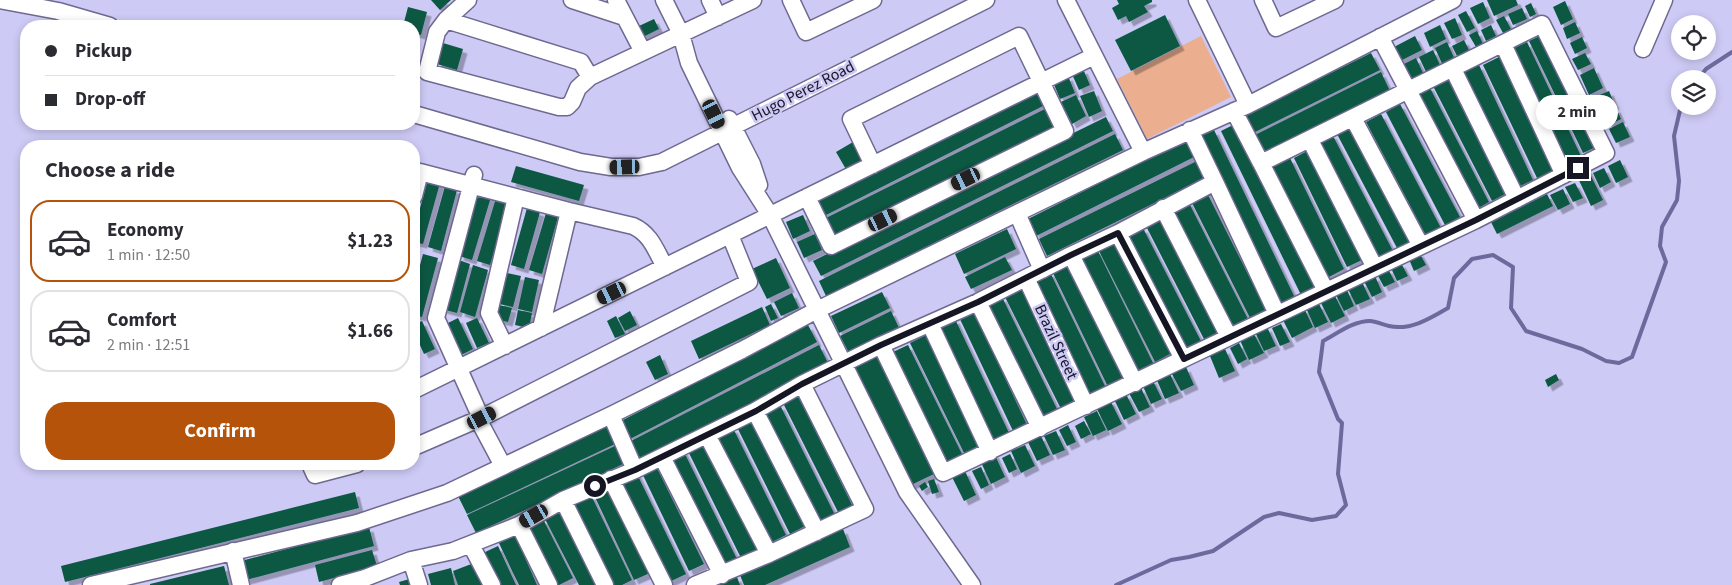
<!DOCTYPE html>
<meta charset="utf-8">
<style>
:root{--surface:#fff;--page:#f7f7f7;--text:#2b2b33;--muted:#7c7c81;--line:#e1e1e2;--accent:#b45309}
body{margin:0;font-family:"Source Sans 3",sans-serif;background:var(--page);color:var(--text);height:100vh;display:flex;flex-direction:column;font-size:19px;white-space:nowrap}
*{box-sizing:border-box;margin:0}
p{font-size:16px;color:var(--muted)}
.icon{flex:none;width:28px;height:28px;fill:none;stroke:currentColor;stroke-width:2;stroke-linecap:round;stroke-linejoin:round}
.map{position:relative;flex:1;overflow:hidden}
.details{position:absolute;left:20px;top:140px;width:400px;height:330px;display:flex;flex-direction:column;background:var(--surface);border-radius:20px;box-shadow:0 2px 8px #0003}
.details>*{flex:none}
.top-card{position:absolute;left:20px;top:20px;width:400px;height:110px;border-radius:20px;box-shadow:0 2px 8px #0003;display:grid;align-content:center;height:110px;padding:0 25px;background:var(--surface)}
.tools{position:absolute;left:1671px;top:15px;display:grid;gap:10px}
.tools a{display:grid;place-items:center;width:45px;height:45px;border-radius:50%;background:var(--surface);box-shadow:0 2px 8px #0003;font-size:25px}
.end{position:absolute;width:22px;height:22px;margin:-11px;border:6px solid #161524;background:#fff;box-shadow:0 0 0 2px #fff}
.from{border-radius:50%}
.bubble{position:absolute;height:35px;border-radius:18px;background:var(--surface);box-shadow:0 2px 8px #0003;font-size:16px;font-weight:700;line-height:35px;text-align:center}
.car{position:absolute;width:15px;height:30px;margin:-15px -8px;border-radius:6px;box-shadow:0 0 4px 1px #0007;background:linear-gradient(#222 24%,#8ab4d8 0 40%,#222 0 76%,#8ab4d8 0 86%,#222 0)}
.top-card b{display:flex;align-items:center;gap:18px;height:48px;font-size:19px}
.top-card b+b{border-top:1px solid var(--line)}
.top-card i{width:12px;height:12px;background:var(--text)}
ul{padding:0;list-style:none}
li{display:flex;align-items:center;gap:15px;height:82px;margin:0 10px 8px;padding:0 15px;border:2px solid var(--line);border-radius:20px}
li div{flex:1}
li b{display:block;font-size:19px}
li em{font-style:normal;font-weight:700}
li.selected{border-color:var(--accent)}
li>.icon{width:45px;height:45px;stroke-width:1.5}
h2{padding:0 25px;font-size:22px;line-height:60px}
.primary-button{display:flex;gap:10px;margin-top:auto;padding:10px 25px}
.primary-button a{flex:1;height:58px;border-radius:20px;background:var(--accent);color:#fff;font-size:20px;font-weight:700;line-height:58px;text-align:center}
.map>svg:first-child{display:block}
.green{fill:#ebaf8f}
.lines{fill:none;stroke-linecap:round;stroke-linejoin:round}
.stream{stroke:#6e699c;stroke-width:4}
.building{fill:#095843;filter:url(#shadow)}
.minor-casing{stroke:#6d6990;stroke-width:19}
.minor{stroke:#fff;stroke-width:16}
.route{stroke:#161524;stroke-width:6}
.labels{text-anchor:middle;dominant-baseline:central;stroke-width:5;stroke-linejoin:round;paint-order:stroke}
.street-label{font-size:16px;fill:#161524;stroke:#cdcaf5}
</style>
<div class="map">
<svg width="1732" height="585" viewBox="0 0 1732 585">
<defs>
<filter id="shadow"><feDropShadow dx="4.5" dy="4.5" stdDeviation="0" flood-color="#0004"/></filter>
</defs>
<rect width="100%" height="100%" fill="#cdcaf5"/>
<path class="green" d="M1201,36L1231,97L1147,139L1117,79Z"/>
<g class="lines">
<path class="stream" d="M1698,79L1706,69L1732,52
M1116,585L1171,560L1189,557L1213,551L1264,517L1279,513L1312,520L1336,516L1346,505L1338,474L1342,423L1338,419L1319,372L1323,341C1338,333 1353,321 1370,321C1376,321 1383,325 1389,326C1410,331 1431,318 1448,308L1454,278L1472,259L1493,255L1513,267L1511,308L1526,331L1582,349L1606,361L1619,363L1632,357L1666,262L1660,246L1662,227L1677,200L1679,181L1674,136L1681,106"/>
</g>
<path class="building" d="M431,0H451L440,10Z
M1117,0H1152V2L1144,6L1148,12L1129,22L1126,16L1118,20L1112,8L1119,4Z
M1487,0H1516L1518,5L1494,16Z
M1565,1L1573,19L1561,25L1553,7Z
M1483,2L1490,18L1478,24L1470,8Z
M1531,3L1536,14L1530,17L1525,6Z
M408,7L427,12L421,35L414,33V26H403Z
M1522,8L1527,19L1513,25L1508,14Z
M1466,11L1475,28L1467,32L1458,15Z
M1165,15L1180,46L1131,71L1115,40Z
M1504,16L1511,29L1503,33L1496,20Z
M1455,18L1462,35L1452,39L1444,23Z
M654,19L659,29L643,37L639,26Z
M1575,22L1580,33L1567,39L1563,28Z
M1440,25L1446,39L1430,47L1424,33Z
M1491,25L1496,36L1486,41L1481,30Z
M1477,31L1483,44L1476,47L1469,35Z
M1544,34L1598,146L1583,153L1529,41Z
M1415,36L1422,50L1400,61L1394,47Z
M1582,37L1587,48L1575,54L1570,43Z
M1464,40L1469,50L1457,56L1452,46Z
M1447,42L1456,62L1444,68L1435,48Z
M1527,42L1581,156L1567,162L1512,49Z
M443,43L463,49L457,70L437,64Z
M1433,50L1441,67L1427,74L1419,57Z
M1371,53L1380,70L1251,134L1242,117Z
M1585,53L1591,64L1578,70L1572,59Z
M1499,57L1553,171L1537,178L1483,65Z
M1416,58L1424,75L1410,82L1402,65Z
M1479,65L1533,180L1518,187L1463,72Z
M1594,68L1603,88L1589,95L1580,75Z
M1083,69L1090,85L1079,90L1072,74Z
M1381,72L1390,91L1260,156L1251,137Z
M1068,76L1075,93L1060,99L1053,82Z
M1449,76L1509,192L1492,201L1432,84Z
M1429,86L1489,202L1473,211L1412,94Z
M1035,90L1043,106L824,216L816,200Z
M1094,91L1102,111L1089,117L1080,96Z
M1609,91L1615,105L1602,111L1595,97Z
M1076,95L1086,116L1072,124L1061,102Z
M1400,104L1460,217L1445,225L1386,112Z
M1616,108L1621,119L1609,125L1603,114Z
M1045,109L1055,129L834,239L824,219Z
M1381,114L1441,228L1426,236L1366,122Z
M1106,117L1113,131L821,276L813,261Z
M1623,122L1630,137L1616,143L1609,129Z
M1235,124L1316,290L1302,297L1221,131Z
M1352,126L1413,240L1397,248L1337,134Z
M1214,130L1296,300L1281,307L1199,137Z
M1115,134L1123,150L826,296L819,281Z
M1332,134L1393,251L1378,259L1316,142Z
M1185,140L1194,157L1036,236L1028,219Z
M853,142L862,163L847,171L836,152Z
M1309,150L1362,260L1347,267L1294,158Z
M1290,158L1344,269L1327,278L1272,167Z
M1620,160L1628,177L1616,183L1608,166Z
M1197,161L1205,178L1047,256L1039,239Z
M516,166L584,185L579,201L511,182Z
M1587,168L1603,200L1591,206L1576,174Z
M1604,168L1611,182L1600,188L1593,173Z
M428,179L440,183L423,244L414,242V230Z
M1575,183L1583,198L1573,202L1565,187Z
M445,186L457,190L441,251L428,247Z
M1563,189L1570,204L1558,210L1550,195Z
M1206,191L1268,314L1252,322L1190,199Z
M477,193L491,197L472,260L459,256Z
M1547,194L1553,206L1497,234L1491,222Z
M496,198L509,202L490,265L477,261Z
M1188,201L1250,323L1233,332L1171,210Z
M527,208L540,212L524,269L511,265Z
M546,213L558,217L542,274L529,270Z
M803,215L810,231L793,239L786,222Z
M1162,217L1222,335L1206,343L1146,226Z
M1143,228L1203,345L1187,353L1127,236Z
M1007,229L1016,249L964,274L955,254Z
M815,234L822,250L804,258L797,242Z
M1115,240L1172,353L1155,362L1098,249Z
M1097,249L1153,363L1135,372L1079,259Z
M1419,252L1426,265L1414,271L1408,257Z
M423,254L438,258L422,317L414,315V288Z
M1005,257L1012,270L971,289L965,277Z
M776,258L790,288L767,299L752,269Z
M456,259L470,264L457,313L442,309Z
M1068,263L1124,379L1108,387L1052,271Z
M1401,263L1408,276L1397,281L1391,268Z
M473,265L488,270L475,317L460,312Z
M1388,269L1395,282L1384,287L1377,274Z
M1050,272L1106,388L1089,397L1032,280Z
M507,273L521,276L513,307L499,304Z
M1375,276L1382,292L1372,297L1364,281Z
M525,277L539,280L532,312L518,309Z
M1362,282L1370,299L1356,305L1348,289Z
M1021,286L1078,403L1062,411L1004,295Z
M1347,290L1354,306L1344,311L1336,295Z
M882,292L890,308L839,333L831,316Z
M792,293L799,308L781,316L774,302Z
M1334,294L1345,316L1331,323L1320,301Z
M1002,297L1059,413L1042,421L985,305Z
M771,304L778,318L771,321L765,307Z
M1319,304L1328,322L1315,328L1307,310Z
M499,305L512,308L508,322L495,319Z
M762,307L770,325L699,359L691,341Z
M1304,308L1313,327L1292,338L1282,318Z
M518,310L532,313L529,328L515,325Z
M973,310L1028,427L1014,433L959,317Z
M630,311L637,325L625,331L618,318Z
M891,311L900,330L850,355L840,336Z
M616,316L625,334L615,338L607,321Z
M458,318L473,349L461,355L446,324Z
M477,318L489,343L477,348L466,323Z
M955,319L1010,435L995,442L940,326Z
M422,321L435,349L424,354L414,332V324Z
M1281,324L1290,342L1280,346L1272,328Z
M808,325L817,342L630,439L621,421Z
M1267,327L1276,346L1264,351L1255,332Z
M1253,332L1264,353L1249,360L1239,338Z
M926,335L980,445L964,453L910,343Z
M1239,343L1247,359L1238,364L1230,348Z
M819,345L829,365L641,460L631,441Z
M908,345L962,454L945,462L891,353Z
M1225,349L1235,371L1219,378L1210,356Z
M877,350L936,473L911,485L852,362Z
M660,355L668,374L655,380L646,362Z
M1186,367L1194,385L1181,391L1172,374Z
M1169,372L1179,393L1165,399L1156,378Z
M1556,374L1559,380L1548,387L1545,380Z
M1152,379L1162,399L1151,404L1142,384Z
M1141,388L1150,407L1139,412L1129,393Z
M1126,394L1136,414L1124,420L1114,399Z
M798,395L852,505L838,512L783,403Z
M1110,400L1122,424L1108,431L1096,407Z
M780,405L836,517L819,525L763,413Z
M1097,411L1106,430L1093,436L1084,417Z
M752,417L805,526L790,534L736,425Z
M1084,421L1091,434L1081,439L1075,426Z
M1068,425L1076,442L1067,446L1059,430Z
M606,426L615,444L467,514L458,496Z
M733,428L786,535L770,543L717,436Z
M1056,431L1065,450L1053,455L1044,436Z
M1041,436L1050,455L1037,461L1028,442Z
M703,439L758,549L741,558L686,447Z
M1025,445L1035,466L1021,473L1011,451Z
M615,446L623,464L476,533L467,515Z
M683,450L737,559L721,567L667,459Z
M994,453L1005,477L991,484L980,460Z
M1010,454L1017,469L1009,473L1002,458Z
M656,466L704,564L689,571L642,473Z
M981,467L989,485L981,489L972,471Z
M965,471L976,495L964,501L952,477Z
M636,472L686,574L667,583L618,481Z
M934,479L939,492L932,494L928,481Z
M925,482L928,487L922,491L919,486Z
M609,488L650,573L634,580L594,495Z
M355,492L359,508L65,582L61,566Z
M591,495L632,580L622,585H612L573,504Z
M558,508L597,584L594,585H579L543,515Z
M543,519L573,578L559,585H553L524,529Z
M369,527L374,546L246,580L241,561Z
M843,529L850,547L765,585H744L740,575Z
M515,536L522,551L537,585H519L513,573L499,543Z
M498,546L516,585H496L481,554Z
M372,550L377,566L319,582L315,565Z
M474,563L482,585H458L453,571Z
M224,566L229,585H150V584Z
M451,568L455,585H431L428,574Z
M737,577L740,585H717Z
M413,578L415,585H400L399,582Z"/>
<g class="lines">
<g class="minor-casing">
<path id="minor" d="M0,0L58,11L110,26
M468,0L446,20L437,32L427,72L559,107H567L572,102L578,88L590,77L753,0
M572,0L624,17
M616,0L643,52
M664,0L681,34L689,63L740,168L770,215L907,492L972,585
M710,0L718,17
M791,0L806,32L873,0
M1066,0L1143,152
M1197,0L1248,105
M1263,0L1276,28L1335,0
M446,20L581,62L590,77
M1380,37L1476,220
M1503,44L1564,175
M1643,49L1664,0
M1453,69L1517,199
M1234,111L1261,163
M414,114L580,162L611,167H639L662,162L986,0
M1353,118L1421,246
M729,119L752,164L759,185
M1190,130L1215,182
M1310,140L1375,268
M474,175L436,318L481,418
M414,196L420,172L569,211L633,226C651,234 656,251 665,267
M807,197L831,246L1065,131L1019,36L851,119L873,165
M1163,208L1229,337
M1017,213L1042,270
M1118,233L1183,359
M1071,255L1135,383
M1026,278L1086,406
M978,302L1040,428
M930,324L990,452
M541,328L569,211
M881,345L943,473L1476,220L1606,153L1542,24L1261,163L1326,291
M505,346L489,313L516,197
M414,390L1094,56
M755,411L817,532
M611,415L635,470
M478,419L503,466
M707,435L769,554
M414,447L481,418L749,282L730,235
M662,457L722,575
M310,464L315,475L357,464
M611,479L664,585
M563,500L605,585
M519,525L549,585
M471,545L492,585
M233,551L241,585
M411,560L419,585
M91,585L357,523L447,493L611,415L742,350L817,310L1143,152L1248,105L1453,0
M340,585L365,578L411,560L453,551L519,525L563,500L635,470L755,411L802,384L881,345L978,302L1071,255L1118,233L1215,182L1277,314
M695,585L769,554L865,509L802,384"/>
</g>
<use href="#minor" class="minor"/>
</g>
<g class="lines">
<path class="route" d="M595,486L635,470L756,411L802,384L881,345L978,302L1071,255L1118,233L1184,359L1476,220L1578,168"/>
</g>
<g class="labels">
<g class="street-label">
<text transform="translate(803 91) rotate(-27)">Hugo Perez Road</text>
<text transform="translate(1056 342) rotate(65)">Brazil Street</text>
</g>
</g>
</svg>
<div class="tools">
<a><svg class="icon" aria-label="locate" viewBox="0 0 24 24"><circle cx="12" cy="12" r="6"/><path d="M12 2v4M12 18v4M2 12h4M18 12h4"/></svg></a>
<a><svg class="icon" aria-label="layers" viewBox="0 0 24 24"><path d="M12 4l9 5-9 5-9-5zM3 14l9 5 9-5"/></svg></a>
</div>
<i class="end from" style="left:595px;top:486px"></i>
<i class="end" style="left:1578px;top:168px"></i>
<div class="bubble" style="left:1536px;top:95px;width:82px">2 min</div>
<i class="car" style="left:714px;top:114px;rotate:154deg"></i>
<i class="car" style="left:625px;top:167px;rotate:268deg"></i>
<i class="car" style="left:966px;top:179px;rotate:244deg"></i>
<i class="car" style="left:883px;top:220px;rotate:64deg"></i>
<i class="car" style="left:612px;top:293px;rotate:244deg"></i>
<i class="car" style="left:482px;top:418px;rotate:63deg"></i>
<i class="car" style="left:534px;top:516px;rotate:240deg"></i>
<div class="top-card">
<b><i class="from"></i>Pickup</b>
<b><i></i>Drop-off</b>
</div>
<section class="details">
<h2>Choose a ride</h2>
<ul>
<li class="selected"><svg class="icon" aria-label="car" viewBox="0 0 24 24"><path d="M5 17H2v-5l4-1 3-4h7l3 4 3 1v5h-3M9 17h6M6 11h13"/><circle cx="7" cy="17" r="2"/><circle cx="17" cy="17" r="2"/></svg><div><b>Economy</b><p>1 min · 12:50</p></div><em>$1.23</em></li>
<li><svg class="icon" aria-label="car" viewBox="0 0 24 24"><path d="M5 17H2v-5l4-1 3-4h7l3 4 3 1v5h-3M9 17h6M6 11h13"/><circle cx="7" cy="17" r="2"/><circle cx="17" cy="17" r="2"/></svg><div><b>Comfort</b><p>2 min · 12:51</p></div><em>$1.66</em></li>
</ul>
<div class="primary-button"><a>Confirm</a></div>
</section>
</div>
